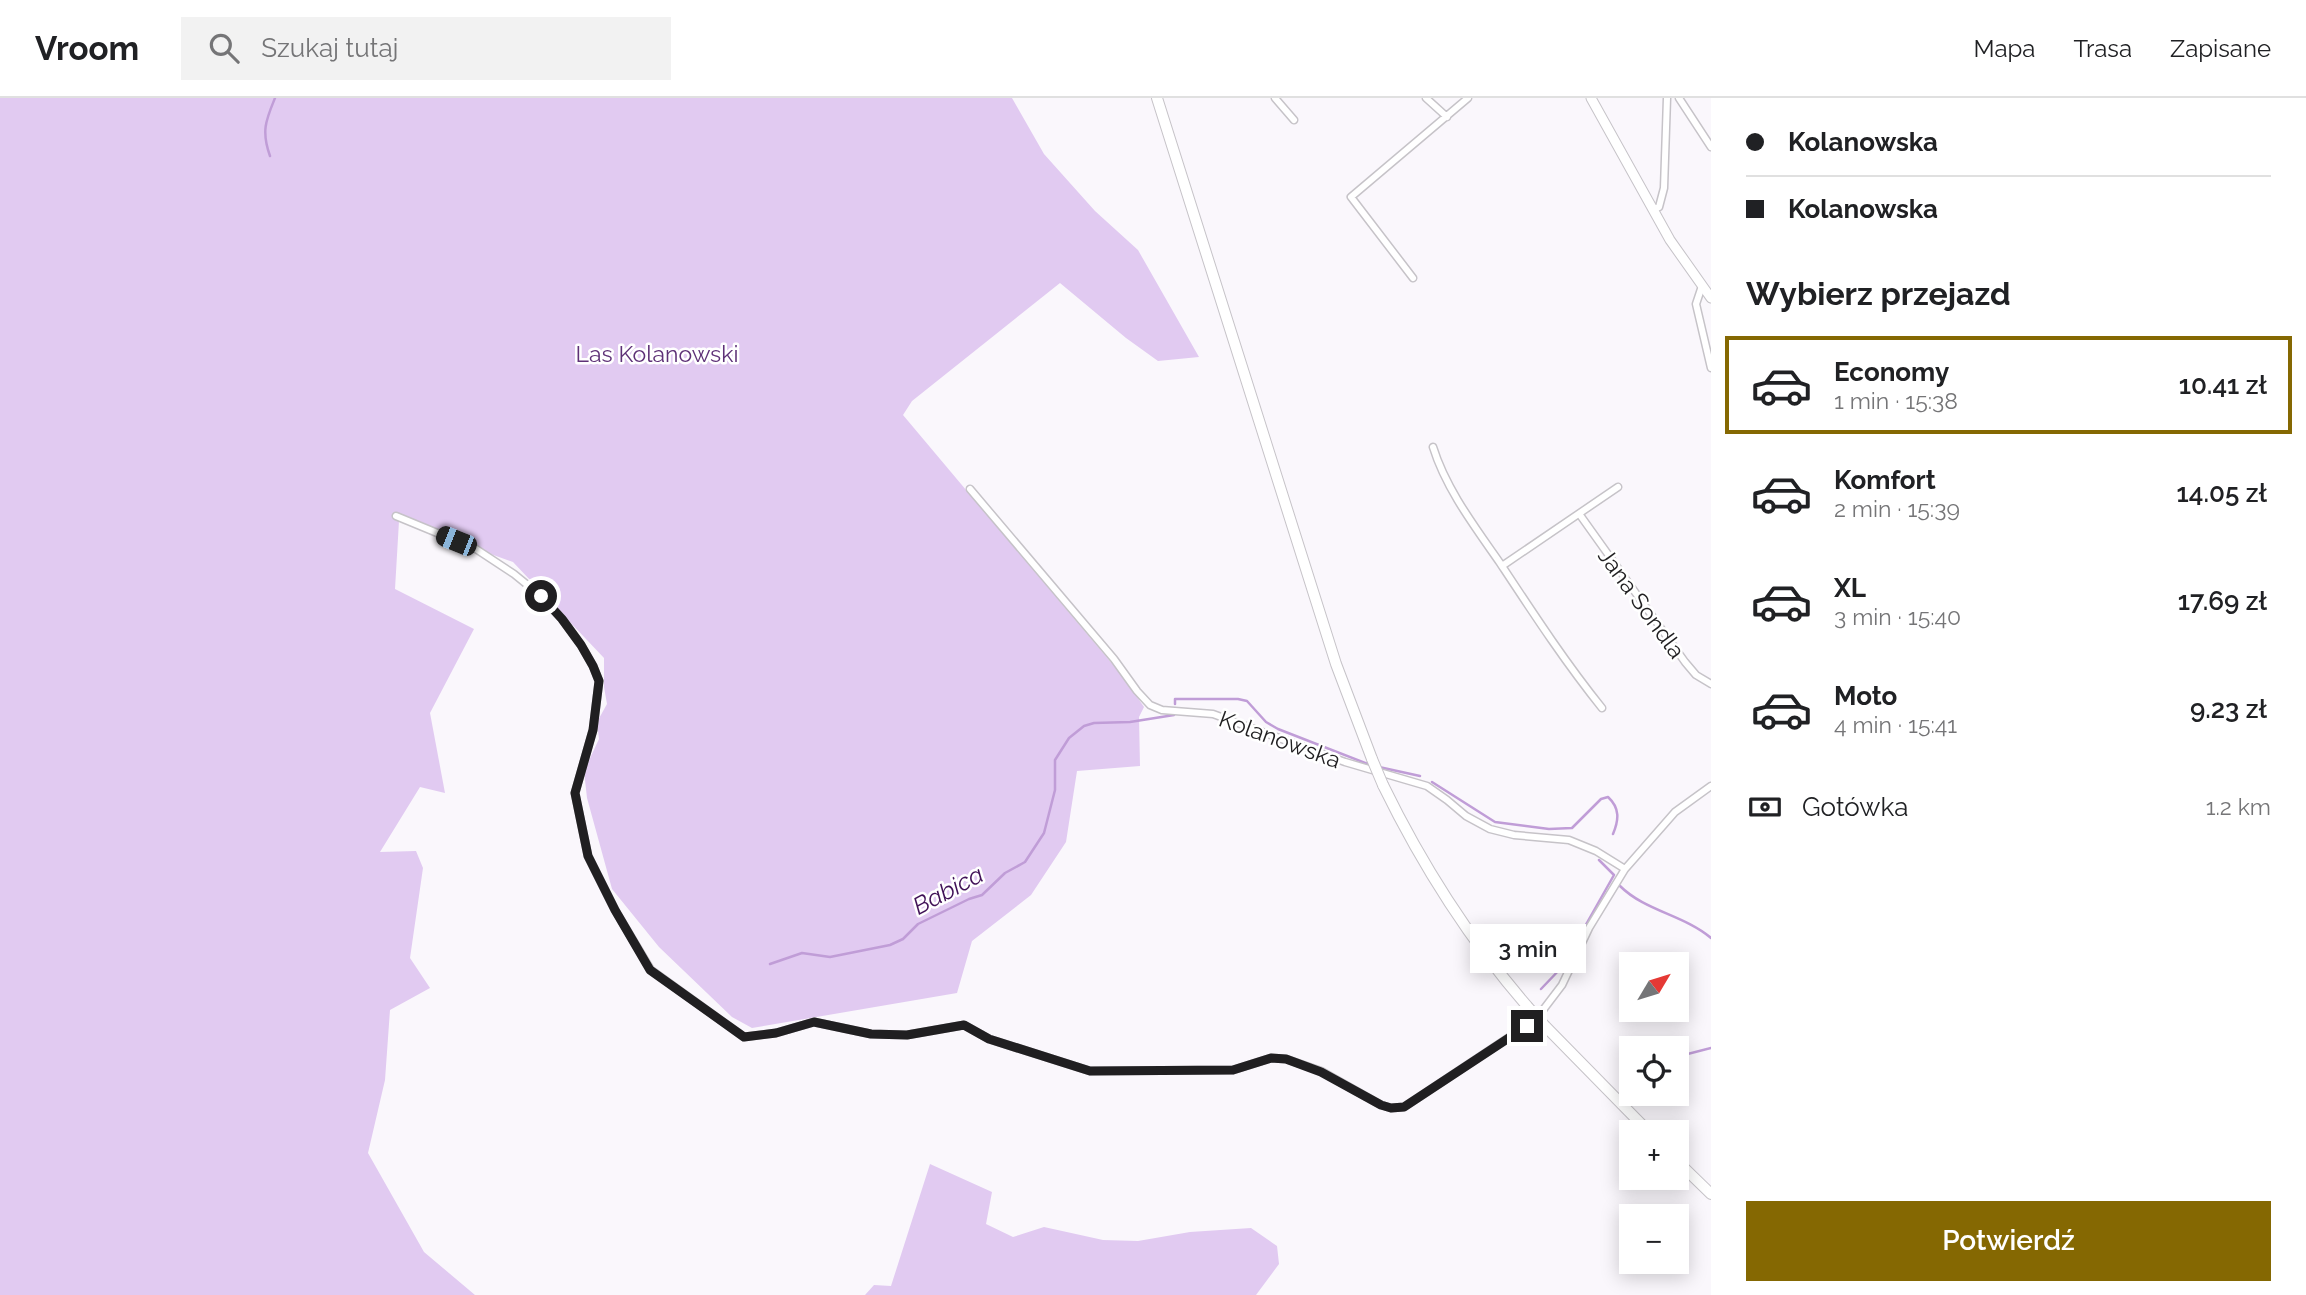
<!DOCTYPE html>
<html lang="pl">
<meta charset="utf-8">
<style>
:root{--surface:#fff;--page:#f2f2f2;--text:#202124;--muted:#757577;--line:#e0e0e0;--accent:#856802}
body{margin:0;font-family:Raleway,sans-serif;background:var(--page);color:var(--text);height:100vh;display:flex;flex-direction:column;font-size:26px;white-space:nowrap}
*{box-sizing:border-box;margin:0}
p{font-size:23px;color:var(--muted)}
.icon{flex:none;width:38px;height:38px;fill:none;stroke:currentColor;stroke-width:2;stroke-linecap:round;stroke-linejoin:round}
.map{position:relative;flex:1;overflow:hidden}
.sheet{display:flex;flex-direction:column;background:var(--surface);width:595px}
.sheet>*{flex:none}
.hud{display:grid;align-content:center;height:154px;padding:0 35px;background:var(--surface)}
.needle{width:46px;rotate:52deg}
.fabs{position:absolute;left:1619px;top:854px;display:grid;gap:14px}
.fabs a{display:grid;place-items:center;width:70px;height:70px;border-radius:0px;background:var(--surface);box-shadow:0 4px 18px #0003;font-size:35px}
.end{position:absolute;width:32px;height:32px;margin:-16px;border:9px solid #201f21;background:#fff;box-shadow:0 0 0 4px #fff}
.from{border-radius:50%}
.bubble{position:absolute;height:49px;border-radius:0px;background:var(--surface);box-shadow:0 4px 18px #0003;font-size:23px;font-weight:600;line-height:49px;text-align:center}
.car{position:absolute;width:21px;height:42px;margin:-21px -10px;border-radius:9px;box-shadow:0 0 5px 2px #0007;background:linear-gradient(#222 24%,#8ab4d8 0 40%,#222 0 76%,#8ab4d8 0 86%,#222 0)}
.hud b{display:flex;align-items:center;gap:24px;height:66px;font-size:26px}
.hud b+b{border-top:2px solid var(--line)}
.hud i{width:18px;height:18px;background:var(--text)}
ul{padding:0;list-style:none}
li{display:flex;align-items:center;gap:21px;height:98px;margin:0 14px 10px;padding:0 21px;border:4px solid transparent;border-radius:0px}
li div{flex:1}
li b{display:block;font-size:26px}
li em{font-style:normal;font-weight:600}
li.active{border-color:var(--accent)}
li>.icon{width:63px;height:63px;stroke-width:1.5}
h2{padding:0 35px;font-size:32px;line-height:84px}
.pay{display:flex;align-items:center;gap:18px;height:77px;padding:0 35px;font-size:26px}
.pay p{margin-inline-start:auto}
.action{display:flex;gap:14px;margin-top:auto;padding:14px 35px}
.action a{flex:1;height:80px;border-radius:0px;background:var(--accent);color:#fff;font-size:28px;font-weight:600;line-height:80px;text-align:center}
header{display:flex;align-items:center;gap:42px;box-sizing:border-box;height:98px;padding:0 35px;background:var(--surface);border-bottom:2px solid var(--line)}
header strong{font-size:33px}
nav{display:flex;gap:38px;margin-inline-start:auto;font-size:24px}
.search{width:490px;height:63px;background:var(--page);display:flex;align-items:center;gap:18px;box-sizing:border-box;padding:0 24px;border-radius:0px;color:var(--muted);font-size:26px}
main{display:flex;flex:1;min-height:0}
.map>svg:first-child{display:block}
.green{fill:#e1caf1}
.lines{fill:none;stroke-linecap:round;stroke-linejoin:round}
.stream{stroke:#c09dd7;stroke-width:2.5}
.street-casing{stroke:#c6c3c8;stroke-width:9}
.secondary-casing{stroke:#c6c3c8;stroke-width:11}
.primary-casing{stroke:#c6c3c8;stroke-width:12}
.street{stroke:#fff;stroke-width:6}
.secondary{stroke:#fff;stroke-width:9}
.primary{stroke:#fff;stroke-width:10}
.primary-bridge-casing{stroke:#c6c3c8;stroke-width:12;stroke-linecap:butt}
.primary-bridge{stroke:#fff;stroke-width:10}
.route{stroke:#201f21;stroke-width:9}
.labels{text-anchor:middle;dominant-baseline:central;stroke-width:5;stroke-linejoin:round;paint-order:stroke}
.park-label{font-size:23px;fill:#5e3177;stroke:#fff}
.street-label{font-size:23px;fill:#201f21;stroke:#fff}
.water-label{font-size:24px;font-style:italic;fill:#401157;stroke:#fff}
</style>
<header>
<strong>Vroom</strong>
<div class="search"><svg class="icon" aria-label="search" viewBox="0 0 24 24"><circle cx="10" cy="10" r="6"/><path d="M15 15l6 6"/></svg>Szukaj tutaj</div>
<nav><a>Mapa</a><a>Trasa</a><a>Zapisane</a></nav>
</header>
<main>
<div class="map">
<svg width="1711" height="1197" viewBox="0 0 1711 1197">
<rect width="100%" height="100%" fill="#faf7fc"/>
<path class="green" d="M0,0H1012L1044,56L1095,113L1138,152L1199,259L1158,263L1126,240L1060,185L912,303L903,317L1125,581L1144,609L1139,619L1140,668L1077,673L1066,744L1031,797L972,843L957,895L752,930L732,919L659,849L612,791L587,700L584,673L599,641L597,624L607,606L604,589V560L513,464L399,423L395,491L474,531L430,615L445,695L420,689L380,754L416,753L423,770L410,860L430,890L390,912L385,982L368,1055L424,1154L475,1197H0Z
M930,1066L992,1094L986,1126L1013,1139L1044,1129L1103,1142L1138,1143L1190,1134L1251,1130L1277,1148L1279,1166L1256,1197H865L874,1187L891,1188Z"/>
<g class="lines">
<path class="stream" d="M270,58C261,33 266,22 275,0
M1175,606V601H1238L1247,603L1266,624L1278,631L1373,668
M1379,669L1420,678
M1432,684L1495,724L1549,731L1572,730L1601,701L1608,699C1620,710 1619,722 1613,736
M1620,788C1645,813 1684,817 1711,840
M770,866L802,855L830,859L890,847L903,841L918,826L969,801L982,797L1005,775L1025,764L1044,735L1055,692V662L1069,640L1084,628L1094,625L1130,624L1174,617
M1541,891L1562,869L1614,777L1599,762
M1676,959L1711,950"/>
<g class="street-casing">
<path id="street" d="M1275,0L1294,22
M1426,0L1447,19
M1679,0L1711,49
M1653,112L1659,109L1664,90L1667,0
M1413,180L1351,99L1468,0
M1702,188L1696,206L1711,270
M1433,349C1446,391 1475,429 1500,465C1533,515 1565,564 1602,610
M970,391L1114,561L1137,593L1150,607L1162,612L1213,616L1345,664L1427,688L1447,702L1466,718L1490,731L1514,737L1569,742L1596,753L1625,771
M1580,417L1685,564L1696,577L1711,586
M396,418L476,451L514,476L541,498L562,521L581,547L593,568L599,583L593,632L575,695L588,758L615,812L651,872L744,939L776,935L814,924L871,936L907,937L964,927L989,941L1090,973L1233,972L1271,960L1286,961L1321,973L1381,1007L1391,1010L1404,1009L1526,928L1543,912L1562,887L1589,830L1625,771L1675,714L1711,688
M1502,468L1618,389"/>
</g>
<g class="secondary-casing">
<path id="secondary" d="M1591,0L1670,142L1711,200"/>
</g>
<g class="primary-casing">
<path id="primary" d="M1157,0L1336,566L1372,661
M1383,687C1422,767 1469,841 1527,908
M1545,928L1649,1034
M1676,1062L1711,1096"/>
</g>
<use href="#street" class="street"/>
<use href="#secondary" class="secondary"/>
<use href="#primary" class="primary"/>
<g class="primary-bridge-casing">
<path id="primary-bridge" d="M1372,661L1383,687
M1527,908L1545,928"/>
</g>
<use href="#primary-bridge" class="primary-bridge"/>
</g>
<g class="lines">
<path class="route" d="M541,498L562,521L581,547L593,568L599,583L593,632L575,695L588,758L615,812L650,872L744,939L776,935L814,924L871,936L907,937L964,927L989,941L1090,973L1233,972L1271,960L1286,961L1321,974L1381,1007L1391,1010L1404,1009L1527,928"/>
</g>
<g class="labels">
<g class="park-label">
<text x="657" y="255">Las Kolanowski</text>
</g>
<g class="street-label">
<text transform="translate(1642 505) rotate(54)">Jana Sondla</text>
<text transform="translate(1280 641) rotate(20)">Kolanowska</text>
</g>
<g class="water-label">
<text transform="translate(948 792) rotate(-28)">Babica</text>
</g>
</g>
</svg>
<div class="fabs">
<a><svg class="needle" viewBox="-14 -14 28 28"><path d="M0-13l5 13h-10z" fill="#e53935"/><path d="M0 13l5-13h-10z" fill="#757577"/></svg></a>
<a><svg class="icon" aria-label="locate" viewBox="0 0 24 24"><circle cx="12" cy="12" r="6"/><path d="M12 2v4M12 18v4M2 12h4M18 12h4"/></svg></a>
<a>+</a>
<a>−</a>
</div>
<i class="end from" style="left:541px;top:498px"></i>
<i class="end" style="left:1527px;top:928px"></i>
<div class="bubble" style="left:1470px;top:826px;width:116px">3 min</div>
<i class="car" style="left:456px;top:443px;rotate:292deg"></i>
</div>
<section class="sheet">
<div class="hud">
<b><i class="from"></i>Kolanowska</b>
<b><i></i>Kolanowska</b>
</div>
<h2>Wybierz przejazd</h2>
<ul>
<li class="active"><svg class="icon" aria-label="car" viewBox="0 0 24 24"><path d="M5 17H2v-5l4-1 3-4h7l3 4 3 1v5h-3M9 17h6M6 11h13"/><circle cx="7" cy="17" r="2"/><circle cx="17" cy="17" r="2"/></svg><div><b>Economy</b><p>1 min · 15:38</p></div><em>10.41 zł</em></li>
<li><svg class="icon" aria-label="car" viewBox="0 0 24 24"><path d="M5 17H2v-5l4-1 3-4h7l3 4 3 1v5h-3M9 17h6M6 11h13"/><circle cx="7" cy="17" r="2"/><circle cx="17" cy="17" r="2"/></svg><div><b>Komfort</b><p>2 min · 15:39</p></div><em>14.05 zł</em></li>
<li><svg class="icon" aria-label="car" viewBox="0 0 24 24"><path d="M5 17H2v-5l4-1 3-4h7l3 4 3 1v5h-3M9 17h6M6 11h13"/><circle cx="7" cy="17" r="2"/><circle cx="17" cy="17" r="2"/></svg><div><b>XL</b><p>3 min · 15:40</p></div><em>17.69 zł</em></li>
<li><svg class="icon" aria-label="car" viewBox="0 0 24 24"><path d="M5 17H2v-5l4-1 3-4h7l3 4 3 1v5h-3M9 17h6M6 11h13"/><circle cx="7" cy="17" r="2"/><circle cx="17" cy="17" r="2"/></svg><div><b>Moto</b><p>4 min · 15:41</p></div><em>9.23 zł</em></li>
</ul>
<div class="pay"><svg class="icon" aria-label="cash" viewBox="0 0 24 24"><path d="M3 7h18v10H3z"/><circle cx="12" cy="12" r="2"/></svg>Gotówka<p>1.2 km</p></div>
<div class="action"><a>Potwierdź</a></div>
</section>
</main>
